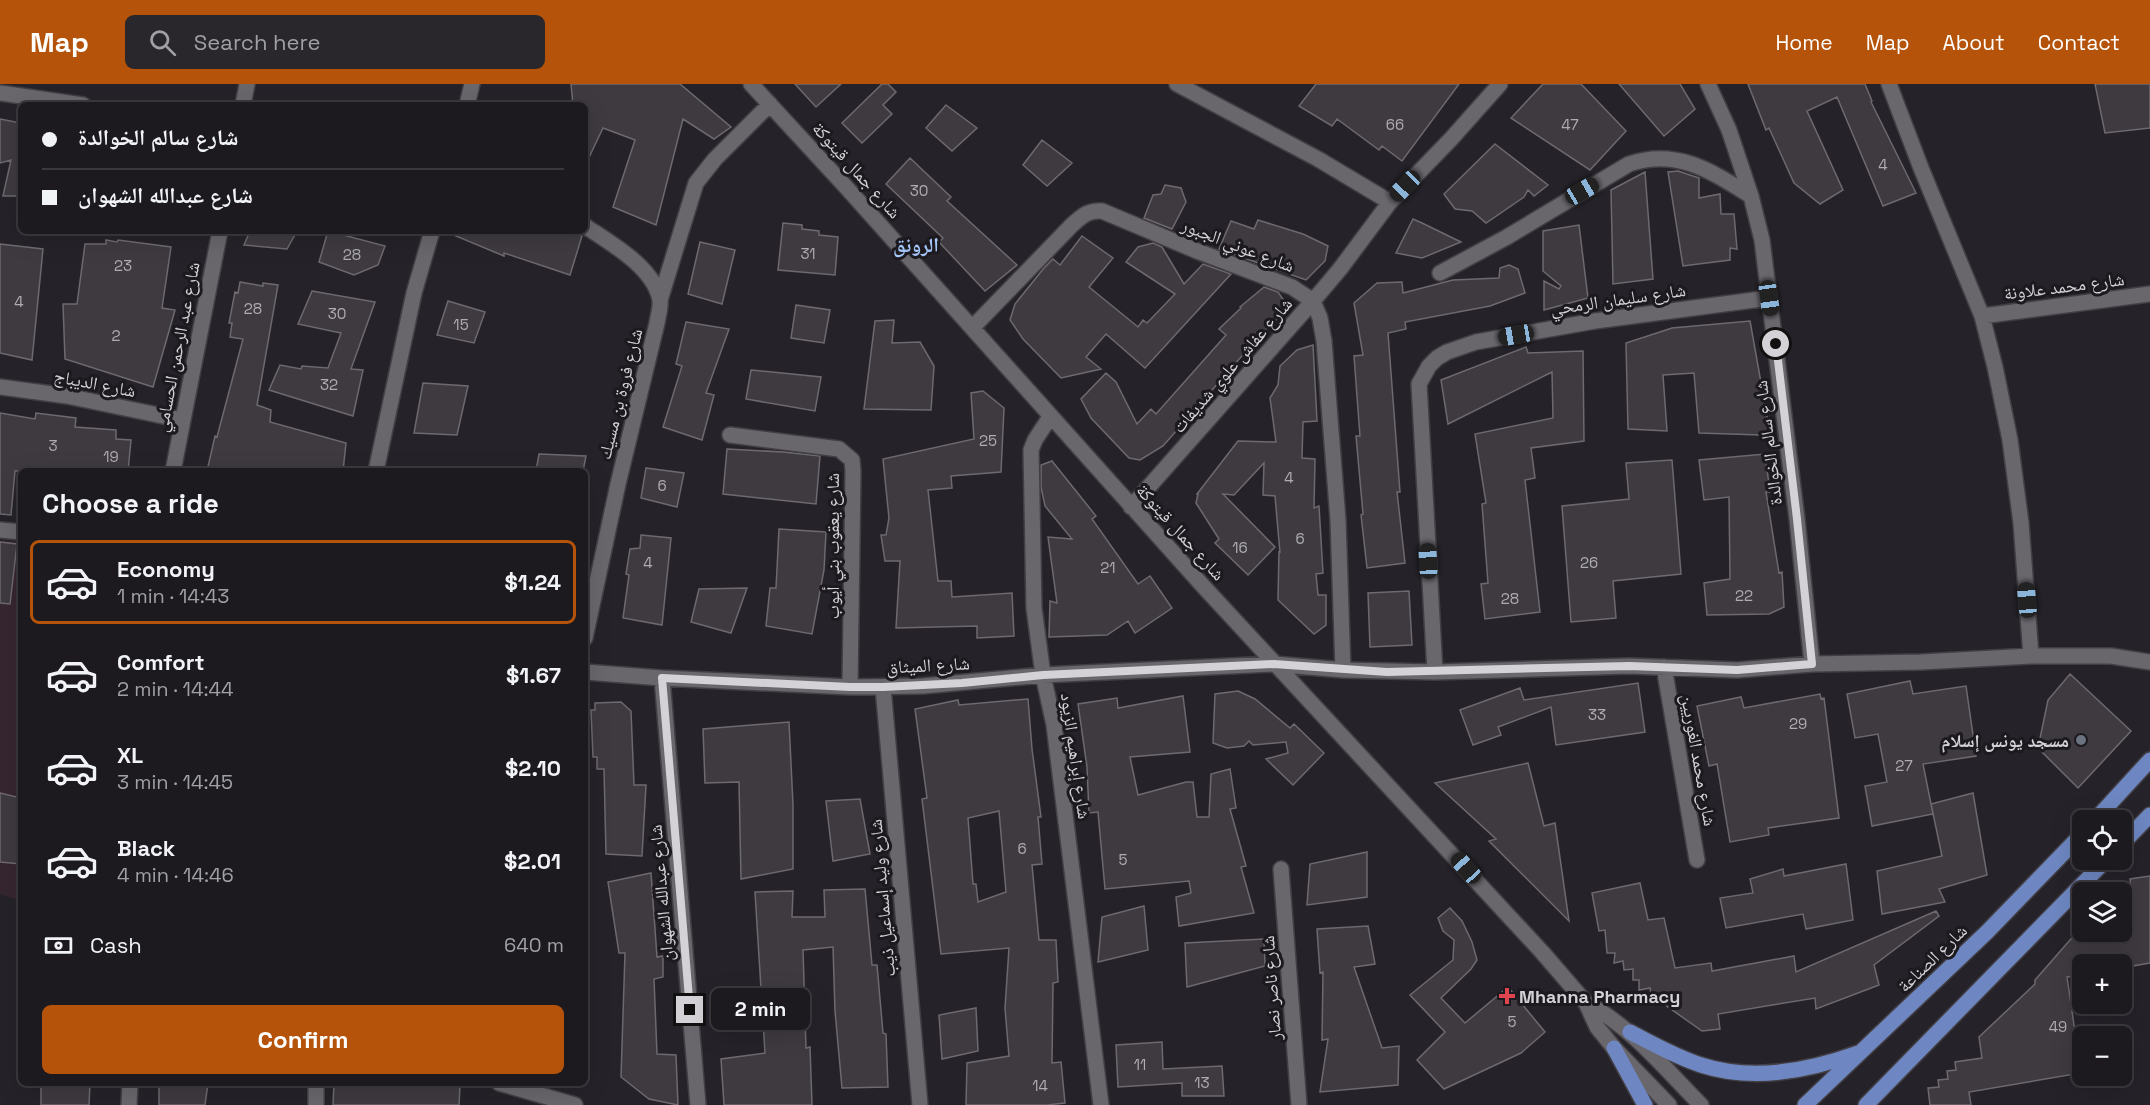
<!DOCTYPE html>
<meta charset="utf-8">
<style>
:root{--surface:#1c1a1f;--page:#29272c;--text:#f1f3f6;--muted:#a0a1a4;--line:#3a383d;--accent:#b45309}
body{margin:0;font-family:"Space Grotesk","Noto Naskh Arabic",sans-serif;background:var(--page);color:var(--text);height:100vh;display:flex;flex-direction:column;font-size:22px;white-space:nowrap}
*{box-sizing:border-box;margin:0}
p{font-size:20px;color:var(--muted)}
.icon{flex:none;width:33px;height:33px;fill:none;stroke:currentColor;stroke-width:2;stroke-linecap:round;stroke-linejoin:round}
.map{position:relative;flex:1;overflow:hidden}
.sheet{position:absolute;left:18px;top:384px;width:570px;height:618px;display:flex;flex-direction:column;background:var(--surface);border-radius:9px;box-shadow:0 6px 24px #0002,0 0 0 2px var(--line)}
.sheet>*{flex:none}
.top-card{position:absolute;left:18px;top:18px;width:570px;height:132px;border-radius:9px;box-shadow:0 6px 24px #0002,0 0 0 2px var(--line);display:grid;align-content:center;height:132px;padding:0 24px;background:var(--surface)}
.fabs{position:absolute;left:2072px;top:726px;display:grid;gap:12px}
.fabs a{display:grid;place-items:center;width:60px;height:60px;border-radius:9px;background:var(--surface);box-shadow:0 6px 24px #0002,0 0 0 2px var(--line);font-size:30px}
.end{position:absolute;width:27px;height:27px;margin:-14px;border:8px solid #d4d2d6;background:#111;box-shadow:0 0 0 3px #111}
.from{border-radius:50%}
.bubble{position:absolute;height:42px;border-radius:9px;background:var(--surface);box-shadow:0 6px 24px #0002,0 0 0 2px var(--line);font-size:20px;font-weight:800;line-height:42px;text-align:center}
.car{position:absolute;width:18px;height:36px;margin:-18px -9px;border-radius:8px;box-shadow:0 0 4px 2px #0007;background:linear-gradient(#222 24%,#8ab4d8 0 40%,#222 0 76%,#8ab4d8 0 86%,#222 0)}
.top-card b{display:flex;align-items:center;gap:21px;height:57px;font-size:22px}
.top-card b+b{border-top:2px solid var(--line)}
.top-card i{width:15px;height:15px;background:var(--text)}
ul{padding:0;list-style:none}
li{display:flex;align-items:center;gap:18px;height:84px;margin:0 12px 9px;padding:0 12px;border:3px solid transparent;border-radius:9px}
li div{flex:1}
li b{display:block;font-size:22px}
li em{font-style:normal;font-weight:800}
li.active{border-color:var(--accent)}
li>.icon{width:54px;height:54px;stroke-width:1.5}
h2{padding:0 24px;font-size:27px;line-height:72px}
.pay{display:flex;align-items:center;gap:15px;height:66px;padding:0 24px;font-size:22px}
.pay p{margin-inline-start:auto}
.cta{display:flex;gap:12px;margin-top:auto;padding:12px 24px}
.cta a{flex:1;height:69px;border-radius:9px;background:var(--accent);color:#fff;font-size:24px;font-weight:800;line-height:69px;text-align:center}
header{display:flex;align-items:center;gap:36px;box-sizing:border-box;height:84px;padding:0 30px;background:var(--accent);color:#fff}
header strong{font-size:28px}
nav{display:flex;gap:33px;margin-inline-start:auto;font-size:21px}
.search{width:420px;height:54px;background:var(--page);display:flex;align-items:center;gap:15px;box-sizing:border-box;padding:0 21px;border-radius:9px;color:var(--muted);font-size:22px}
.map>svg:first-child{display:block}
.education{fill:#362630}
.building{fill:#3e3a3f;stroke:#6e696f;stroke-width:1.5;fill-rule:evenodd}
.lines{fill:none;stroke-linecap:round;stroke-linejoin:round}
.minor-casing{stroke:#423f44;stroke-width:18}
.major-casing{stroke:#423f44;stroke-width:18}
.minor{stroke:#69666c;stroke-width:15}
.major{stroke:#6e87c2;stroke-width:15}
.route{stroke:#d4d2d6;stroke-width:8}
.worship-dot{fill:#6b7280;stroke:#1c191f;stroke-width:2}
.health-dot{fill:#e0444e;stroke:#1c191f;stroke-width:2}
.labels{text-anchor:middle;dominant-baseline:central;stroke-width:6;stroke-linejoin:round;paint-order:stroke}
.number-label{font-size:15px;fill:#aeacb0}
.street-label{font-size:18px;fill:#d4d2d6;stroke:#1c191f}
.poi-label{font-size:18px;font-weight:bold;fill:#d4d2d6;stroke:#1c191f;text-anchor:end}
.neighbourhood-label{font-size:20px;font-weight:bold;fill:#a4c5f7;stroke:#1c191f}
</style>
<header>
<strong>Map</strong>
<div class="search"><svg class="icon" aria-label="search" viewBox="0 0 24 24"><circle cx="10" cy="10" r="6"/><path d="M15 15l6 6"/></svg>Search here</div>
<nav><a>Home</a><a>Map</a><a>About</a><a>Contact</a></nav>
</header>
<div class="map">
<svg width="2150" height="1021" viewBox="0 0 2150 1021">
<rect width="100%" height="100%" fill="#252329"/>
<path class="education" d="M0,456L21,458V817L0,810Z"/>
<path class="building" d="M571,0H680L731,43L714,55L683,35L656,141L613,123L635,56L603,44L585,82V21H573Z
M795,0H841L816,23Z
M882,0H888L896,8L883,21L892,30L862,59L842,39Z
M1316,0H1459L1402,77L1382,62L1379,66L1337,35L1332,42L1299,22Z
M1543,0H1581L1626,47L1590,86L1511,34Z
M1619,0H1680L1695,25L1664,52Z
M1748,0H1865L1872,17L1871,18L1916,109L1883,122L1837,13L1807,27L1843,106L1820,120L1794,99L1769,44L1766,46Z
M2095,0H2150V44L2105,49Z
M946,21L977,44L952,67L926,44Z
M0,35L21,39V112H3L11,76L0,79Z
M1042,56L1072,79L1047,102L1023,81Z
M1495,60L1548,101L1534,112L1528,106L1524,113L1486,139L1472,127L1455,125L1444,110Z
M910,74L951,113L947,117L1017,181L985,207L939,158L943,154L886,100Z
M1678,87L1699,94V114L1720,110L1721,130H1734L1737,165L1730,164V176L1683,182L1668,88Z
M1645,88L1653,195L1613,200L1611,106Z
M1165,101L1181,104L1186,118L1172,145L1144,134L1153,111L1161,110Z
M1413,135L1422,139L1461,158L1422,174L1396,169Z
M1258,136L1303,150L1328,162L1325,177L1306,196L1219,165L1231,137L1254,145Z
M783,139L802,141V145L819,147V151L838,153L835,191L778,186Z
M1579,141L1588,214L1544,226V197L1559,205L1561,202L1543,187V147Z
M250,147H297L287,165L244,161Z
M328,147L385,162L378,181L354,191L319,178Z
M444,147H569L582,152L570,191L504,169V172Z
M1082,152L1113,174L1089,203L1138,243L1143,236L1147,239L1175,210L1126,178L1138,163L1153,159L1162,163L1184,200L1203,180L1231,190L1145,284L1106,250L1086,273L1101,285L1061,294L1023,255L1010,236L1015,220L1044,184L1053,175L1060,181Z
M106,156L117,158L118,156L171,163L162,224L175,226L153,303L65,275L63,220H77L85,160H106Z
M700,158L735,166L722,220L688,210Z
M0,160L43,165L32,276L0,269Z
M1509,181L1518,185L1525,209L1490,222L1405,238L1406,245L1388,249L1400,408H1397L1405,479L1367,484L1361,431L1363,430L1356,352H1360L1354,272L1363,271L1354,219L1377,199L1402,198L1403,209L1453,196L1499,194L1500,184Z
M240,198L263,202V199L278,201L257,321L271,326L270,338L346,359L343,387H207L215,352L217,353L243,255L230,253L232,239H229L235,208L238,209Z
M1264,203L1278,208L1289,224L1263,248L1163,362L1140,376L1129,374L1091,334L1081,315L1106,289L1116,298L1137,340L1151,325L1156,330L1226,251L1219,245L1241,224L1240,223Z
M312,207L375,218L351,285L363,286L353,332L269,306L280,281L301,285L302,282L328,284L341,249L298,240Z
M448,217L485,228L474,259L437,251Z
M796,221L830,226L824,259L791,254Z
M894,236L892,259L920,258L934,282L931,326L864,325L875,237Z
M1750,237L1770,349L1762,351L1699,349L1694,289L1663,291L1667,347L1628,345L1626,259L1672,244Z
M686,238L729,245L706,309L714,311L702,356L663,343L682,282L676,280Z
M1313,261L1317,337L1303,338L1302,374L1315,375L1314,424L1319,422L1323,489L1316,490L1318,511H1326V541L1314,550L1278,516L1279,467L1280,469L1275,412L1263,411L1264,379L1234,411L1223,410L1275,463L1248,491L1215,459L1219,455L1196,419L1198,410H1197L1238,357L1276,358L1270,314L1278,301L1280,282L1297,266Z
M1526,263L1528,269L1583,267L1584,357L1531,364L1535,394L1525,396L1540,528L1485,535L1481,500L1488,499L1482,420L1486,419L1475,350L1553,334L1552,288L1448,340L1441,296Z
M751,286L821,293L815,327L746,315Z
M423,299L468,302L457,351L414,349Z
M983,307L1004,324L1001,388L951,392L952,404L928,406L938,497H951L952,513L1012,509L1014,552L977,554V542L896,544L900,477H885L881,451H886L889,434L883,375L974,355L971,309Z
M0,329L35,335L36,329L76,334L75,343L116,346V355L131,356L128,387H15L11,431L0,430Z
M727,365L783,368L820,372L816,420L723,410Z
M539,370L586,372L583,387H536Z
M1765,370L1770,408H1766L1779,489L1782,488L1784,523L1769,530L1707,531L1704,499L1730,495L1729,413L1704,416L1699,376Z
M1672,376L1681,490L1613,497L1616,534L1571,538L1562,422L1629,415L1626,379Z
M1052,377L1096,432L1092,435L1138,500L1150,492L1172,524L1135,549L1128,537L1107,551L1049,553L1050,517L1057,519L1048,453L1072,455L1045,422L1041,403V381Z
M646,384L684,389L677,423L641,414Z
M779,445L826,448L824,486L812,550L766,542L770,504H776Z
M641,451L671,454L662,541L623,534L629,491L626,490L630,465L640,464Z
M0,458L17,460L10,520L0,519Z
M747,504L731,549L691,538L699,505Z
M1409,507L1412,561L1370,563L1368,509Z
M2070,590L2131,647L2078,704L2038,664L2048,616Z
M1910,597L1913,610L1966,602L1976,672L1923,680L1933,730L1872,742L1865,702L1887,698L1878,650L1855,654L1847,610Z
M1638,599L1645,648L1556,661L1551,623L1498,643L1501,651L1473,661L1460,626L1520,604L1524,616Z
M1238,607L1255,615L1290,644L1294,640L1324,669L1293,701L1266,675L1288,669L1286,658L1253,661L1249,657L1244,662L1227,664L1213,659L1215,610Z
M1820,610L1821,615L1824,614L1839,734L1768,744L1769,751L1730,758L1717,680L1709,682L1697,622L1741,613L1744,624Z
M1183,612L1190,668L1130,673L1138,711L1186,698H1193L1197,733H1209L1211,690L1230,685L1236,724L1230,725L1246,782L1241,783L1254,829L1179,842L1176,813L1191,809L1189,797L1105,805L1098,728L1089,729L1087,683L1078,620L1117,614L1118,624Z
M1028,615L1032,665L1041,733H1038L1042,780L1032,781L1039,856H1056L1058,898L1053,899L1052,979L1061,978L1065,1019L1047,1021H966L967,979L1009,972L1005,924L1009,864L941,870L922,715L927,714L915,625L958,616L959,621ZM999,727L1006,808L978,818L976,800H973L968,734Z
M621,618L631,627L634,701H646L642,772L606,770L604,685H597V673H593L591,626H595V619Z
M789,638L793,721V785L741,795L739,698L705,699L703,645Z
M1528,679L1544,742L1555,739L1569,837L1489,757L1496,755L1435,699Z
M0,709L21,714V780L0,778Z
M1973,709L1987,791L1939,805L1945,818L1882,830L1877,787L1942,772L1931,720Z
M860,715L870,770L833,777L826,717Z
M1367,768V813L1307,821L1310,780Z
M1846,780L1853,836L1806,845L1803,830L1726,844L1720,814L1753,809L1750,795L1783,785L1784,792Z
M651,789L657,873L663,872V893L654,895L657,970L676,971L678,1021L649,1015L621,993L625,869H619L608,798Z
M2150,792V879L2121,884V880H2082V891L2067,893L2081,989L1969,1008L1971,1021H1930L1928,1004L1939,1003L1938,996L1948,995L1947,987L1956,986L1955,978L1982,974L1979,953L2035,900V896L2077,848H2121V804L2131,803L2130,795Z
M1640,799L1648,836L1664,834L1675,884L1711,879L1712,887L1794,872L1796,888L1936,827L1939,832L1874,881L1879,901L1816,925L1815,914L1718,930L1720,945L1702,947L1651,911L1650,904L1639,906V896H1633V885L1624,886L1623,877L1614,879L1615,869H1607L1605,846L1599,847L1592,809Z
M865,805L872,881H877L883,949L886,950L888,1003L842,1004L835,927L833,863L803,866L806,964L810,963L812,1021H724L721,975L765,969L755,808L793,807L792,833H825L824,806Z
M1144,822L1148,866L1098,878L1102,833Z
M1450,824L1462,837L1472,858L1477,876L1471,885L1441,914L1465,939L1508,903L1545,948L1521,969L1444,1005L1417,976L1445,948L1410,911L1453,876L1454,856L1443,847L1438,834Z
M1368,842L1375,880L1354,883L1382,964L1399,962L1398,1001L1320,1008L1328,955L1322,956L1323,888L1320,889L1317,845Z
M1264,855L1265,882L1187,903L1185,859Z
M976,924L978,967L942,975L939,931Z
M1162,958L1163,985L1222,982L1224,1012H1182V999L1118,1003L1116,961Z
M41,999H90L89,1021H41Z
M159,999H208L205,1021H159Z
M334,999H402L460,1002L459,1021H333Z"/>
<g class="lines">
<g class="minor-casing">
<path id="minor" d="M751,0L846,103L1203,502L1542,868L1586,919L1597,943L1614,964L1669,1021
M1177,0L1318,75L1390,118
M1708,0L1729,46L1751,112L1762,156L1797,435L1812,580
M1889,0L1921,84L1982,232L1995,283L2010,356L2021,439L2031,572
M0,9L83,21
M243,21L247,0
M467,21L472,0
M585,142C610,159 654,183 660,216C661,223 658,232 657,239L618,400L585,554
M1440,189L1507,153L1629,80C1677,64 1711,87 1751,112
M660,216L696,99L715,75L770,20
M1982,232L2150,210
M972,244L1072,141C1082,132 1088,126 1102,127L1197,167L1292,203L1313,217L1320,234L1324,257L1338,436L1343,586
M0,303L67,312L182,336
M1050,333L1035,356L1031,366L1034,524L1043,591L1054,641L1101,1021
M730,351L839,365L852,376L853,387L850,603
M173,387L220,147
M376,387L414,209L432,147
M1131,423L1313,217L1340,185L1390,118L1451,55L1500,0
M0,446L21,448
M1664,583L1697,776
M585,588L662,594L850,603L923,602L1043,591L1274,580L1343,586L1435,588L1629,582L1737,586L1812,580L1921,578L2031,572H2111L2150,578
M1435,588L1419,300L1429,282L1437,274L1447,268L1476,258L1595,237L1769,214
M662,594L698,1021
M883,603L920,1021
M1281,785L1299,1021
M1586,919C1632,943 1665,985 1701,1021
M499,999L575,1021
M129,1021L130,999
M316,1021V999"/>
</g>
<g class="major-casing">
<path id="major" d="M2095,736L2150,676
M2121,761L2150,731
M1630,948C1653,960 1676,973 1701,981C1753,998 1808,987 1858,969
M1614,964L1645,1021
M1805,1021L1987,848L2082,750
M1866,1021L2106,776"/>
</g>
<use href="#minor" class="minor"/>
<use href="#major" class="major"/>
</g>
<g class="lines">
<path class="route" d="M690,926L662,594L850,603H883L962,599L1043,591L1274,580L1387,588L1629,582L1737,586L1812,580L1797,435L1776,260"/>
</g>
<circle class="worship-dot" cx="2081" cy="656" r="6"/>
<path class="health-dot" d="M1504 903h6v6h6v6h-6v6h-6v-6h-6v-6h6z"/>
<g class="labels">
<g class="number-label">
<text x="1395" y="40">66</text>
<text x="1570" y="40">47</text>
<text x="1883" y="80">4</text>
<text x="919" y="106">30</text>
<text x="808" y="169">31</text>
<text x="352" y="170">28</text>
<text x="123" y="181">23</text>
<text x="19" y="217">4</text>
<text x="253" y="224">28</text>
<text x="337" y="229">30</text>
<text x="461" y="240">15</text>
<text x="116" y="251">2</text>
<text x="329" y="300">32</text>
<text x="988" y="356">25</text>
<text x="53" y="361">3</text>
<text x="111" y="372">19</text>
<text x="1289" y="393">4</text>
<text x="662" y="401">6</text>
<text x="1300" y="454">6</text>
<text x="1240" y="463">16</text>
<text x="648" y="478">4</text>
<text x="1589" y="478">26</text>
<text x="1108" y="483">21</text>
<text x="1744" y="511">22</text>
<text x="1510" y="514">28</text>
<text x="1597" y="630">33</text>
<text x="1798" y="639">29</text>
<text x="1904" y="681">27</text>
<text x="1022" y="764">6</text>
<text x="1123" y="775">5</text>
<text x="1512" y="937">5</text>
<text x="2058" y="942">49</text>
<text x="1140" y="980">11</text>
<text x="1202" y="998">13</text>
<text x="1040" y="1001">14</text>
</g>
<g class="street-label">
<text transform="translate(857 86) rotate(48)">شارع جمال قيتوكة</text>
<text transform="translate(1238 161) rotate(21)">شارع عوني الجبور</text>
<text transform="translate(2064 202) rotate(-7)">شارع محمد علاونة</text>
<text transform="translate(1618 215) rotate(-8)">شارع سليمان الرمحي</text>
<text transform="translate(177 263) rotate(-79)">شارع عبد الرحمن الحسامي</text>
<text transform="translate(1232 281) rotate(-49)">شارع عفاش علوي شديفات</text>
<text transform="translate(95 299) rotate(11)">شارع الديباج</text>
<text transform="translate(620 310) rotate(-76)">شارع فروة بن مسيك</text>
<text transform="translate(1768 359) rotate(-97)">شارع سالم الخوالدة</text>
<text transform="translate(1181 448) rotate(48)">شارع جمال قيتوكة</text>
<text transform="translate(832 462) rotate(-90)">شارع يعقوب بني أيوب</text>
<text transform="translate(928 581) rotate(-3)">شارع الميثاق</text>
<text transform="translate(1076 672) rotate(82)">شارع إبراهيم الزيود</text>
<text transform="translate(1699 676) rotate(80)">شارع محمد الغوريين</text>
<text transform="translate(661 809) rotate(-95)">شارع عبدالله الشهوان</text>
<text transform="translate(882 814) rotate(-95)">شارع وليد إسماعيل ذيب</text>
<text transform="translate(1932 874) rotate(-44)">شارع الصناعة</text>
<text transform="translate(1271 904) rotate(-94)">شارع ناصر نصار</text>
</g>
<g class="poi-label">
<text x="2069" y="656">مسجد يونس إسلام</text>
<text x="1519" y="912" text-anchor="start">Mhanna Pharmacy</text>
</g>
<g class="neighbourhood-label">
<text x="916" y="161">الرونق</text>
</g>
</g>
</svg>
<div class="fabs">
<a><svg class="icon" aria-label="locate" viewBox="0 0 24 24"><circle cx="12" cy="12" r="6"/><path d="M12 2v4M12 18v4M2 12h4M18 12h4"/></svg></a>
<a><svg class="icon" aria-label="layers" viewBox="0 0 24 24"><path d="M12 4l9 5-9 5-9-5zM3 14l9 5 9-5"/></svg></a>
<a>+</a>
<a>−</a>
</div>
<i class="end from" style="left:1776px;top:260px"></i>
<i class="end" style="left:690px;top:926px"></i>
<div class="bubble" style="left:711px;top:904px;width:99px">2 min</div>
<i class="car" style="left:1405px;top:102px;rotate:224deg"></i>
<i class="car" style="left:1582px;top:107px;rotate:60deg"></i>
<i class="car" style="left:1769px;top:214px;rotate:172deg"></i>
<i class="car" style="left:1516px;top:251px;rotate:260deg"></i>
<i class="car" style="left:1428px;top:477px;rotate:357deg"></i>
<i class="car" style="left:2027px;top:516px;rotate:355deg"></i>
<i class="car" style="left:1466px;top:784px;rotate:318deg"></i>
<div class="top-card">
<b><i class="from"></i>شارع سالم الخوالدة</b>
<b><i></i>شارع عبدالله الشهوان</b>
</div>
<section class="sheet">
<h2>Choose a ride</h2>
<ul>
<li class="active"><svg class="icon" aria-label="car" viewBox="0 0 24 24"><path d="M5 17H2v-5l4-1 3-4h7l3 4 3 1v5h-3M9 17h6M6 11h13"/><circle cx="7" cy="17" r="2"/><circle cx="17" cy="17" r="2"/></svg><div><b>Economy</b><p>1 min · 14:43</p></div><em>$1.24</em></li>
<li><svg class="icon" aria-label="car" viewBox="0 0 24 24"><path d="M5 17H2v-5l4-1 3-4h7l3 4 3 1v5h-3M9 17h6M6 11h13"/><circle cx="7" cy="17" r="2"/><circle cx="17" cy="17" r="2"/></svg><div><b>Comfort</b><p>2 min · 14:44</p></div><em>$1.67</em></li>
<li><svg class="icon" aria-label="car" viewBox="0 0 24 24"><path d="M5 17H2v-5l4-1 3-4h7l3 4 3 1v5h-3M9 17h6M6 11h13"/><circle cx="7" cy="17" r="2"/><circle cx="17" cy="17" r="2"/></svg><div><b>XL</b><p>3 min · 14:45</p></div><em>$2.10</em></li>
<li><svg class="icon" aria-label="car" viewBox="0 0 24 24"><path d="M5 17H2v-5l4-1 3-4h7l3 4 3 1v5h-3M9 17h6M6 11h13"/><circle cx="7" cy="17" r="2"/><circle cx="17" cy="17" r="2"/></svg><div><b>Black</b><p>4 min · 14:46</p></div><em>$2.01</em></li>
</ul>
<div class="pay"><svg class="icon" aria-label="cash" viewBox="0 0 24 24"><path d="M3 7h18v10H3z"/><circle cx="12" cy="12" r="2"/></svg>Cash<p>640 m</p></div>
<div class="cta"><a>Confirm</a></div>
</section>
</div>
